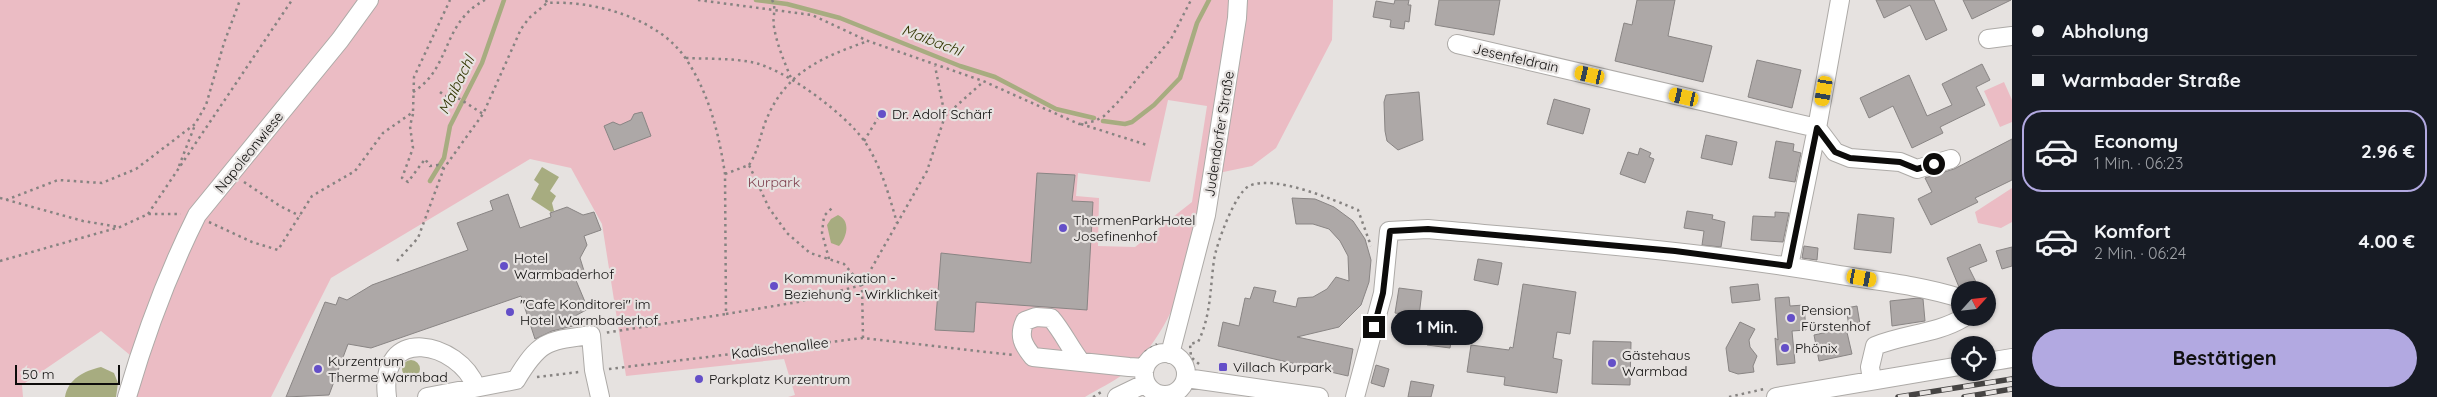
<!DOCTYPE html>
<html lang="de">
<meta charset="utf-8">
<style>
:root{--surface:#171b24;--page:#242831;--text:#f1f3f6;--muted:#9ea1a6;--line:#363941;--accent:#b2a9e1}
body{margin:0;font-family:Quicksand,sans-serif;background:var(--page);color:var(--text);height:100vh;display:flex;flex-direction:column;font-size:19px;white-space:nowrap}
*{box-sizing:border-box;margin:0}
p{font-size:16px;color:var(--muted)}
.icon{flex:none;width:28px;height:28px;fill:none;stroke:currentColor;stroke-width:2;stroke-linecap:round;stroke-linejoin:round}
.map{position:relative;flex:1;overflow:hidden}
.drawer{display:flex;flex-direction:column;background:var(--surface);width:425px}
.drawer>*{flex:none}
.banner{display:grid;align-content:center;height:110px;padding:0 20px;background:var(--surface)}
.needle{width:32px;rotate:63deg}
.tools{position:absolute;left:1951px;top:281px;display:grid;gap:10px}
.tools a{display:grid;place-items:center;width:45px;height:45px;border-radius:50%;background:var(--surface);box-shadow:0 1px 4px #0004;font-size:25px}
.scale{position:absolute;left:15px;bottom:12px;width:105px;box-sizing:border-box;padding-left:5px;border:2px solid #0d0c0b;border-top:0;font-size:14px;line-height:18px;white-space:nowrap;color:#0d0c0b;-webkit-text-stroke:4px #e6e2e0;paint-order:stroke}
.end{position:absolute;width:22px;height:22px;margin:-11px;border:6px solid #0d0c0b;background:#fff;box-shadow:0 0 0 2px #fff}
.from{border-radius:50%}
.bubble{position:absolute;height:35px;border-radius:18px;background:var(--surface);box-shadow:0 1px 4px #0004;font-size:16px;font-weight:700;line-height:35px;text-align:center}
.car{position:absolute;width:15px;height:30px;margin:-15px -8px;border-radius:6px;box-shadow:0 0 4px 1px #0007;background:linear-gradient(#f5c518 24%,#345 0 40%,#f5c518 0 76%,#345 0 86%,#f5c518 0)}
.banner b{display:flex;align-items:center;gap:18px;height:48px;font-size:19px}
.banner b+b{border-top:1px solid var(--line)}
.banner i{width:12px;height:12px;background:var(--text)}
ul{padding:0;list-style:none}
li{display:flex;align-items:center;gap:15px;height:82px;margin:0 10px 8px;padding:0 10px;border:2px solid transparent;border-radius:20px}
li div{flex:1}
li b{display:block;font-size:19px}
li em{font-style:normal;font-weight:700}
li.active{border-color:var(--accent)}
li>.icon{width:45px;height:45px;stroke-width:1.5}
.cta{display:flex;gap:10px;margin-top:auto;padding:10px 20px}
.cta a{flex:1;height:58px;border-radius:30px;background:var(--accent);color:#111;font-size:20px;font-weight:700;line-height:58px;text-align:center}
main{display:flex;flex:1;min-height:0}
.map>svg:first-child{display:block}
.green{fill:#ebbcc4;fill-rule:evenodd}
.water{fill:#a7ac80}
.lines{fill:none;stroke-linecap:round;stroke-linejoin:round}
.stream{stroke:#a7ac80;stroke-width:4.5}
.building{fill:#ada8a7;stroke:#898584}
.minor-casing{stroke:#adaaa7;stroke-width:20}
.path{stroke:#868381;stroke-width:2.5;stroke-dasharray:2.5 4;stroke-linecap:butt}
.minor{stroke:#fff;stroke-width:18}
.rail-casing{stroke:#464443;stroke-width:5.5}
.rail{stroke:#e6e2e0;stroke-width:4;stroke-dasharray:11;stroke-linecap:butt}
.route{stroke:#0d0c0b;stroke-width:6}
.poi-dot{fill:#644fc8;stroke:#e6e2e0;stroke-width:2}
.labels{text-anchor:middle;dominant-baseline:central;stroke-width:4.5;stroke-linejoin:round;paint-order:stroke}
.street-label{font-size:14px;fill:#0d0c0b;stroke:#e6e2e0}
.poi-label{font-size:14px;fill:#0d0c0b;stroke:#e6e2e0;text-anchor:start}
.park-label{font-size:14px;fill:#7e3e4d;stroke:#e6e2e0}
.water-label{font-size:15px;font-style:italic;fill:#323500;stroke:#e6e2e0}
</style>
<main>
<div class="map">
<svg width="2012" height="397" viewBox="0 0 2012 397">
<rect width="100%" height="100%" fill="#e6e2e0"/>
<path class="green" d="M0,0H1333L1332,40L1276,148L1252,166L1209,175C1194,245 1183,324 1125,373C1113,382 1098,389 1085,397H788L795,395L784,359L626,376L602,224L571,168L530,159L331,278L271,397H135L142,365L101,331L22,385L23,397H0ZM1168,100L1207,106L1192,202L1135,247L1098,246L1099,198L1076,196L1078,173L1150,182Z
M2004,82L2012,100V122L2000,127L1984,91Z
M2012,188V222L2001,228L1978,223L1975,212Z"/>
<path class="water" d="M542,167L559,177L550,191L556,196L552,203L554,211L551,212L531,199L539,184L534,180Z
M838,215C851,221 847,237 839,246L831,243L827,225L831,219Z
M402 369a9 9 0 1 1 18 0a9 9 0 1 1-18 0Z
M101,367L114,373L118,383L116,397H65C68,379 84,371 101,367Z"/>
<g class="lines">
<path class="stream" d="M756,0L787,4L840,18L960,66L995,77L1056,109L1094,118
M1103,121L1125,124L1132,122L1154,105L1180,78L1197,23L1209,0
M430,181L444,158L450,126L482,63L504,0"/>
</g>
<path class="building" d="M1395,0H1409L1408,5H1411L1409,22L1405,21L1404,29L1390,27L1391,20L1373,17L1376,1L1394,4Z
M1439,0H1500L1494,35L1435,25Z
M1637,0H1675L1668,36L1712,46L1703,82L1615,61L1624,23L1632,25Z
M1876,0H1934L1947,30L1926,40L1910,5L1884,18Z
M1963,0H2011L1972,19Z
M1757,60L1801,70L1792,108L1748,97Z
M1982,64L1990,80L1976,87L1985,105L1940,127L1943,133L1912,148L1893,106L1869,118L1860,98L1909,75L1927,116L1952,105L1942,84Z
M1419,92L1423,140L1398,150L1387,141L1385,131L1384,102L1386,95Z
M1554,99L1590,109L1583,134L1547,124Z
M642,112L651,136L614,150L604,126L613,122L620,125L631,120L634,114Z
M1706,135L1737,142L1732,165L1701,158Z
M2012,139V180L1975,198L1978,202L1931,225L1918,199L1932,192L1925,178L1954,169Z
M1776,141L1794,144L1793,151L1801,153L1795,182L1769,178Z
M1640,148L1651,153L1649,157L1654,159L1645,183L1620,174L1628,152L1638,155Z
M1037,173L1075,175L1072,201L1093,202L1087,310L976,302L974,332L935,330L941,253L1031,263Z
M508,194L520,228L551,217L550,213L567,207L583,215L594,212L601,230L584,236L587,245L580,258L585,274L575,278L588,309L575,316L577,325L552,331L535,339L521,296L371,348L348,344L329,395L286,397L325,302L336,305L339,297L347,300L372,285L468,250L457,223L493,210L490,201Z
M1292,198L1315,199L1334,207L1353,221L1365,239L1371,260L1369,282L1361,305L1339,327L1297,337L1353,349L1348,376L1218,346L1223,322L1239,326L1245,298L1250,299L1254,287L1276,291L1273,302L1296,307L1298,298L1313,297L1327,289L1336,277L1349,281L1348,256L1340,241L1329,229L1313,224H1296Z
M1687,211L1713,215L1712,219L1725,222L1721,247L1702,245L1704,231L1684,228Z
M1775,212L1789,213L1783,242L1751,240L1753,216L1775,217Z
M1858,214L1894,218L1891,253L1854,249Z
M1980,244L1987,261L1969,268L1980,290H1967L1959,287L1947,258Z
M1804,246L1818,248L1817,260L1802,258Z
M2012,247V266L2002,269L1996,251Z
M1478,259L1502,263L1498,285L1474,280Z
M1523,284L1576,292L1570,334L1557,332L1553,358L1562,360L1557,393L1504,385L1505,377L1467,372L1471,345L1509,350L1510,347L1513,348Z
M1758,284L1760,300L1732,303L1730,287Z
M1399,288L1422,291L1419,316L1395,313Z
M1789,297L1790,306L1804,305L1806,330L1792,331L1795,363L1777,365L1775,338L1778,340L1775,298Z
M1918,298L1923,299L1925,321L1892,326L1890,301Z
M1857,306L1860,324L1849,326L1846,308Z
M1430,320L1454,324L1450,348L1427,345Z
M1740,322L1755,329L1749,340L1750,347L1757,356L1753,366L1754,372L1738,374L1729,371L1726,348Z
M1846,328L1852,354L1819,361L1814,335Z
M1593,341L1631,342L1630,385L1592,384Z
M1376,365L1389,369L1384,387L1371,383Z
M1411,381L1434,385L1431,397H1408Z"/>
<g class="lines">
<g class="minor-casing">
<path id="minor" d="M1840,0L1817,128L1835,152L1850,158L1900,162L1917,169L1951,159
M1988,39L2012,36
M1457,44L1817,128L1789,266
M1144 374a21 21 0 1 1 42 0a21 21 0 1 1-42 0Z
M1170,354L1206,215L1237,18L1238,0
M1081,362C1070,348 1063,332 1051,318L1036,317L1025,321C1018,336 1023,345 1033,357L1129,367L1145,368
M1988,362L2012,358
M1186,378L1319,397
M1872,380L1870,367L1875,346C1904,334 1936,334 1963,318
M127,397C145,335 168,273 197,215L340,40L369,0
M387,397C378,323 459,342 476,387
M427,397L516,380C540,340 547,341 591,335L594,370L600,397
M1117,397L1146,383
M1355,397L1383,293L1389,231L1428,229C1563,241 1699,251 1834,274C1876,281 1919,285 1960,298
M1776,397L1960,366"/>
</g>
<path class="path" d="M546,0L547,3C593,0 659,18 686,59C709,93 719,134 725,174L726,314L604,333
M698,0L812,15L868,41L983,81L1079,124L1095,121L1104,116L1117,103L1171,39L1191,0
M772,0C777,9 772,17 774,27C777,45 784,61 791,78
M686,58C707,59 730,58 751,62C784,68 846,114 865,142C881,166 889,195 897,223
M413,92C452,68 441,23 485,0
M440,92L445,96L460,99L483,114
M413,114L410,126L413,148L402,178L408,182L425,159L430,166L438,165L443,168
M945,116L983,82
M1081,124L1147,145
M864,141L878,118
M749,165C759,150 760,134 767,118C787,71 823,57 868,41
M179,166L195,125
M725,174L749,165L769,208L787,233L810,253L844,264L862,285
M244,182L280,206L300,216
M0,198L83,221L119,227
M6,200L58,180L102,183L136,169L195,124L206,105L224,43L240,0
M148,214L292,0
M209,222L252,242L278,250L312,196L355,171L383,133L413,112L414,77L450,0
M829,259L822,233L824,216L832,208
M0,261L120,227L148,214H181
M397,261L418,238L444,168L483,114L521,29L529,18L547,3
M726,314L798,302L862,285
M863,338L862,285L927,171L945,116L935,66
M1145,352L1157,344
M1199,364L1191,357L1190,344L1198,342C1211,316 1210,289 1214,260C1216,245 1235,193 1249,186C1274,174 1334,200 1358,210L1371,246
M609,369L863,338L1013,355
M537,377L579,372
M1093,397L1103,391
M1729,397L1764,389"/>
<use href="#minor" class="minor"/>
<g class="rail-casing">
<path id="rail" d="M1898,397L2012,379
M1964,397L2012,389"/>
</g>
<use href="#rail" class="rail"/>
</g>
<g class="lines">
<path class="route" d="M1374,327L1383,293L1390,231L1428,229L1675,251L1789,266L1817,128L1835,152L1850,158L1900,162L1917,169L1934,164"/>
</g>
<g class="poi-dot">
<circle cx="882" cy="114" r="5"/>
<circle cx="1063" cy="228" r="5"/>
<circle cx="504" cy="266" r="5"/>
<circle cx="774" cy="286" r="5"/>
<circle cx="510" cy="312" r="5"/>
<circle cx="1791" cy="318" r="5"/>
<circle cx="1785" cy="348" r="5"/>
<circle cx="1612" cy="363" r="5"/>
<rect x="1218" y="362" width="10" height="10" rx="2.5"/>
<circle cx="318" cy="369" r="5"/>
<circle cx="699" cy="379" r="5"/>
</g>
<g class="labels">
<g class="street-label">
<text transform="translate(1516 58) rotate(13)">Jesenfeldrain</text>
<text transform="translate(1219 134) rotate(-81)">Judendorfer Straße</text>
<text transform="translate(249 152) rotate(-51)">Napoleonwiese</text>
<text transform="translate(780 348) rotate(-7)">Kadischenallee</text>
</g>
<g class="poi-label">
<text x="892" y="114">Dr. Adolf Schärf</text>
<text x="1073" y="220">ThermenParkHotel<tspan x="1073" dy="16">Josefinenhof</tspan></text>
<text x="514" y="258">Hotel<tspan x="514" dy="16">Warmbaderhof</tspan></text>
<text x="784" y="278">Kommunikation -<tspan x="784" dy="16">Beziehung - Wirklichkeit</tspan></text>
<text x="520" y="304">"Cafe Konditorei" im<tspan x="520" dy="16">Hotel Warmbaderhof</tspan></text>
<text x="1801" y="310">Pension<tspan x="1801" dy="16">Fürstenhof</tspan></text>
<text x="1795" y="348">Phönix</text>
<text x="1622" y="355">Gästehaus<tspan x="1622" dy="16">Warmbad</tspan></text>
<text x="328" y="361">Kurzentrum<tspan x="328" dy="16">Therme Warmbad</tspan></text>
<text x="1233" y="367">Villach Kurpark</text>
<text x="709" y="379">Parkplatz Kurzentrum</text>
</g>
<g class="park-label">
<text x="774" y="182">Kurpark</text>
</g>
<g class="water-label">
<text transform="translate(932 40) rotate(21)">Maibachl</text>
<text transform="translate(456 85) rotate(-64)">Maibachl</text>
</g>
</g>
</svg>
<div class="tools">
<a><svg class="needle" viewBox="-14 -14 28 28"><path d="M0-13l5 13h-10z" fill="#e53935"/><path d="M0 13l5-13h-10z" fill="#9ea1a6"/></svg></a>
<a><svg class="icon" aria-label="locate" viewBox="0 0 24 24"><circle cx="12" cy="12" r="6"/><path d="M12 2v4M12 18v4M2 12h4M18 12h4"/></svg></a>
</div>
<div class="scale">50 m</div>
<i class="end from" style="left:1934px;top:164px"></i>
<i class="end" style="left:1374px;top:327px"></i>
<div class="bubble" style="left:1391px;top:310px;width:92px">1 Min.</div>
<i class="car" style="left:1590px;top:75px;rotate:283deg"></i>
<i class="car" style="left:1824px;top:91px;rotate:190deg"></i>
<i class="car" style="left:1684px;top:97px;rotate:283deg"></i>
<i class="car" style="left:1862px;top:278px;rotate:100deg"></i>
</div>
<section class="drawer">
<div class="banner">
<b><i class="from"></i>Abholung</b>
<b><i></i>Warmbader Straße</b>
</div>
<ul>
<li class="active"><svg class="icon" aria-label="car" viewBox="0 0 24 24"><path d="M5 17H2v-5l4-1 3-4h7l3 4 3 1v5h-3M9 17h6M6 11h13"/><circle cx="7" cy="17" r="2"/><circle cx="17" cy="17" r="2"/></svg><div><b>Economy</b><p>1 Min. · 06:23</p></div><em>2.96 €</em></li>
<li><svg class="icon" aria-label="car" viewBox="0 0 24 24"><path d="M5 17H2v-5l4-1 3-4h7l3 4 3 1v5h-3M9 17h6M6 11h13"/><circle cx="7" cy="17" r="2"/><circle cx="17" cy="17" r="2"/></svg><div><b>Komfort</b><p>2 Min. · 06:24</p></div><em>4.00 €</em></li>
</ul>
<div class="cta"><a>Bestätigen</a></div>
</section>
</main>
